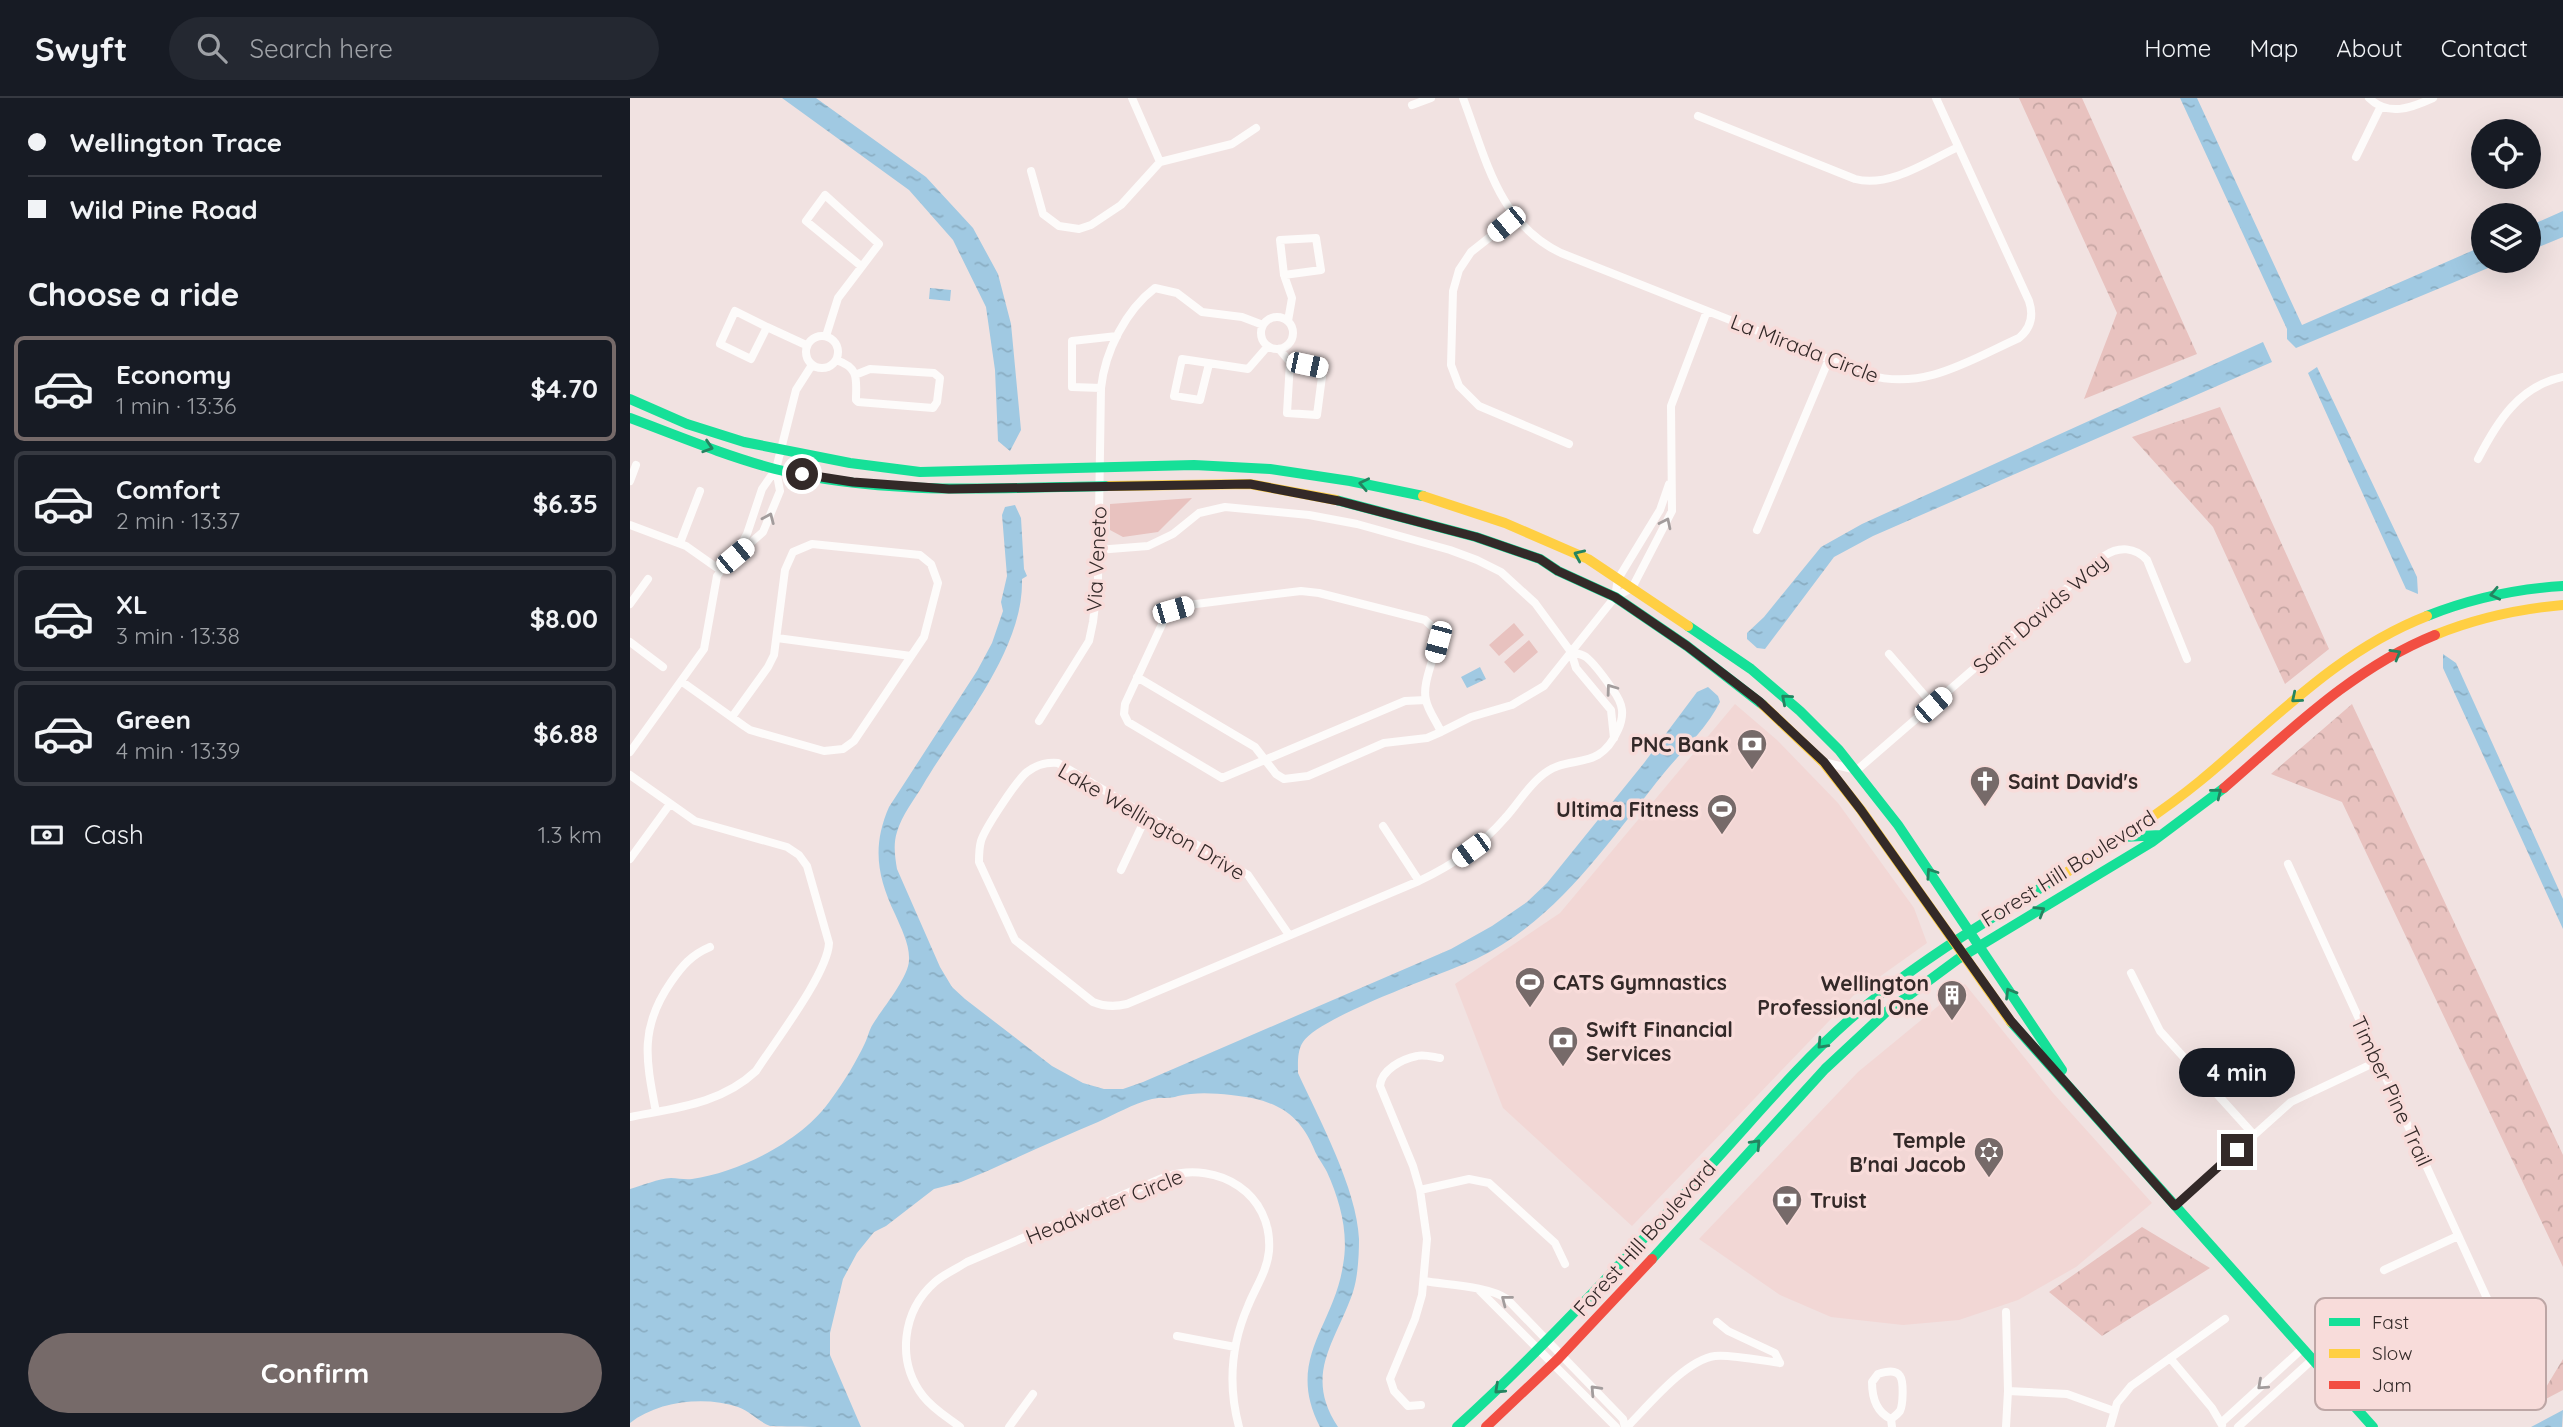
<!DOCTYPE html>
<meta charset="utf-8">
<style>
:root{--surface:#171b24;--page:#242831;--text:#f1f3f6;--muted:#9ea1a6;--line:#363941;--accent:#766a69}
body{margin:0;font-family:Quicksand,sans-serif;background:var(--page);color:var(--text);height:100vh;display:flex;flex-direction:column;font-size:26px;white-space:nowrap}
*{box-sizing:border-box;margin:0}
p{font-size:23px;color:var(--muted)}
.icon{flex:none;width:38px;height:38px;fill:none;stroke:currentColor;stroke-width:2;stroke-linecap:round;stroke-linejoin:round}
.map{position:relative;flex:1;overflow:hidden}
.panel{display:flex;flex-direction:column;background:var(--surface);width:630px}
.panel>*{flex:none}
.top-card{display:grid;align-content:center;height:154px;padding:0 28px;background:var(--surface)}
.controls{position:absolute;left:1841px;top:21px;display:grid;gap:14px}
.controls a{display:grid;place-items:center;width:70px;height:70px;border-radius:50%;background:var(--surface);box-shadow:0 7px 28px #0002;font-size:35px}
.end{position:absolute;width:32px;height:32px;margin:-16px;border:9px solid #332928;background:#fff;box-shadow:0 0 0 4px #fff}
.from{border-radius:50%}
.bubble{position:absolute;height:49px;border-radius:24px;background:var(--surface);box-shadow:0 7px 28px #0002;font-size:23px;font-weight:700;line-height:49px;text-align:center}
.car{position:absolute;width:21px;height:42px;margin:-21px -10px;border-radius:9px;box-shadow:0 0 5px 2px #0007;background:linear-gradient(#fff 24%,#345 0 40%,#fff 0 76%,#345 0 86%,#fff 0)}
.top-card b{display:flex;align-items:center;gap:24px;height:66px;font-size:26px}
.top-card b+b{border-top:2px solid var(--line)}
.top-card i{width:18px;height:18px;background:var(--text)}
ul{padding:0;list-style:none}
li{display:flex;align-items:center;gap:21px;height:105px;margin:0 14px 10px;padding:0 14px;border:4px solid var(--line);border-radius:10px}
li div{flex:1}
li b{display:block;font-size:26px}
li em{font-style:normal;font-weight:700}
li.selected{border-color:var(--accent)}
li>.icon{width:63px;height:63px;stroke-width:1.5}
h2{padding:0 28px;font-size:32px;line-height:84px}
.pay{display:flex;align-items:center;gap:18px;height:77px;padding:0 28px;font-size:26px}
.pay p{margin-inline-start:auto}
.cta{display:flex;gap:14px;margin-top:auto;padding:14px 28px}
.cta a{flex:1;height:80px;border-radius:42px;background:var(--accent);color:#fff;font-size:28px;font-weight:700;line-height:80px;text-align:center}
header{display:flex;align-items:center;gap:42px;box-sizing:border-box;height:98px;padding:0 35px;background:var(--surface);border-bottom:2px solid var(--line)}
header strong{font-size:33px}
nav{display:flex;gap:38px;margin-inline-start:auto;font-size:24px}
.search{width:490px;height:63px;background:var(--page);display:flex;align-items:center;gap:18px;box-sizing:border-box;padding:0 24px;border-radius:38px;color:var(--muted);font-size:26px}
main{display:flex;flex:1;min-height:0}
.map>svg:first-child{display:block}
.built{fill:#f2d7d5}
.forest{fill:url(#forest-crowns)}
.park{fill:#e8c2bf}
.water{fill:url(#water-ripples)}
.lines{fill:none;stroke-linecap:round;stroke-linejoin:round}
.street{stroke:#fdfbfa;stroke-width:8}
.fast{stroke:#16e098;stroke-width:10}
.slow{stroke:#ffcf43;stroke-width:10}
.jam{stroke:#f24e42;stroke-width:10}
.oneway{stroke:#248460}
.oneway2{stroke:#a29c9c}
.route{stroke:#332928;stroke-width:9}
.labels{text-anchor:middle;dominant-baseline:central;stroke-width:7;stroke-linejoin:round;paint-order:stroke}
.street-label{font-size:21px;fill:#332928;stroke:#f8dcda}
.poi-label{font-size:21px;font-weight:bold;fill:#332928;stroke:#f8dcda;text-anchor:end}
.key{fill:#f8dcda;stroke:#bda6a5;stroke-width:2}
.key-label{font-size:19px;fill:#332928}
</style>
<header>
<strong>Swyft</strong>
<div class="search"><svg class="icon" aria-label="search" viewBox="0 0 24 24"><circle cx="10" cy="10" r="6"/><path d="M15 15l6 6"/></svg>Search here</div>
<nav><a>Home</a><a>Map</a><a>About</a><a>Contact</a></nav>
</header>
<main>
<section class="panel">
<div class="top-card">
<b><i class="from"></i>Wellington Trace</b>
<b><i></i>Wild Pine Road</b>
</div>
<h2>Choose a ride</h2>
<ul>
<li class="selected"><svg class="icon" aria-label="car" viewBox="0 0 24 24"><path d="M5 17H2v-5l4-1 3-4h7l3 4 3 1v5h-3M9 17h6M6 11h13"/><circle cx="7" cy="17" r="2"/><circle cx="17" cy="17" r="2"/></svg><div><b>Economy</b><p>1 min · 13:36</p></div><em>$4.70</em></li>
<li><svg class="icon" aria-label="car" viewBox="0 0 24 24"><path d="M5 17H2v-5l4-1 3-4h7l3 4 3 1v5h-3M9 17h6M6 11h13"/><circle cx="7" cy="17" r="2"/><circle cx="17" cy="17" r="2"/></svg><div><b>Comfort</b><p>2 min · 13:37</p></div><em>$6.35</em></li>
<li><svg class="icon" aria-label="car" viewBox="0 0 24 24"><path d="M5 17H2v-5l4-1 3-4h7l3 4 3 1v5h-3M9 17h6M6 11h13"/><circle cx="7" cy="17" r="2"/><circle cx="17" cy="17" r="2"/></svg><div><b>XL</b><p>3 min · 13:38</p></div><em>$8.00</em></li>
<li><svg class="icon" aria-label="car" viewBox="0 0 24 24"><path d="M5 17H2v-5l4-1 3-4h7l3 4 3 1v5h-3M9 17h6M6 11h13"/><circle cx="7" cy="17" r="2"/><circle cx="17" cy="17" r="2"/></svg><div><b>Green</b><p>4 min · 13:39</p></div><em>$6.88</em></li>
</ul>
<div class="pay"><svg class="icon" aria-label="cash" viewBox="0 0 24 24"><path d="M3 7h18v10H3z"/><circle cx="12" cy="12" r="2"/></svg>Cash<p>1.3 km</p></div>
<div class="cta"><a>Confirm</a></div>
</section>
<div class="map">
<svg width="1933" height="1329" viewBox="0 0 1933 1329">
<defs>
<pattern id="forest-crowns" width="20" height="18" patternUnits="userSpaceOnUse" patternTransform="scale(1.75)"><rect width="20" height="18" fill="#e8c2bf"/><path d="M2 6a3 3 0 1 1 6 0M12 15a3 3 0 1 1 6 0" fill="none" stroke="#c7a7a4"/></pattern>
<pattern id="water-ripples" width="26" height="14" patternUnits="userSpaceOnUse" patternTransform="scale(1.75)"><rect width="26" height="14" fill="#a0c9e2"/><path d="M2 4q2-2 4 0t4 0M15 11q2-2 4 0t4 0" fill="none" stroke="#8aadc2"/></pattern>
</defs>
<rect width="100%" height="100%" fill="#f1e2e1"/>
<path class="built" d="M1105,606L1147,642L1208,705L1284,810L1297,845L1224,897L1002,1128L873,1010L825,886L930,815Z
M1335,886L1423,995L1522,1105L1446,1169L1388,1202L1329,1222L1273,1227L1201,1219L1150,1197L1069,1141L1228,974Z"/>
<path class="forest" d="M1389,0H1452L1567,256L1454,301L1487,215Z
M1590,309L1699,551L1655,586L1583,429L1502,339Z
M1722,606L1933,1057V1169L1712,704L1641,676Z
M1512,1129L1580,1170L1472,1238L1419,1194Z
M1933,1261V1292L1906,1306Z"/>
<path class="park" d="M562,400L528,434L493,439L480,432V406Z
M884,525L894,537L869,558L859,547Z
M899,542L908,554L884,575L874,564Z"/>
<path class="water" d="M152,0H186L296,79L343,130L368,176L381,226L391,332L380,353L368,343L365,272L356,209L323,142L279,92Z
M1550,0H1567L1672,227L1853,148V163H1875L1666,250L1657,241V231Z
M1933,113V139L1899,153V128Z
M300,190L321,192L320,203L299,201Z
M1633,244L1642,264L1243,438L1204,459L1135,551L1127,550L1117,541V535L1134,519L1191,449L1232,426Z
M1687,269L1787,479L1788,496L1776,491L1678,275Z
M385,407L391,420L394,471L397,478L392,481C394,553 328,627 293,687C284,702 272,717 267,734C263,746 265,759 267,771L310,869L322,889L335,901L422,968L453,985L474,991H493L513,984L821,851L862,828L897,804L917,785L1014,665L1067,594L1078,589L1088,598L1090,604C1077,630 1052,653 1034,675C979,743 927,823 846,861C811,877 690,918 673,944C667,953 668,965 668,975C689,1021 727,1091 729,1141C729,1157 728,1178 723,1194C706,1244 673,1276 708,1329H690C655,1261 704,1229 713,1167C719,1135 710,1103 697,1074C693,1066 687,1059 684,1051C668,1012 641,1001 601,997C583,995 565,994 548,998C540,1001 530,999 522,1001C503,1006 485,1016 468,1024C422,1043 377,1065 331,1084L304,1091L256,1128L244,1134L227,1155L213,1181L200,1235V1257L231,1329C215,1329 151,1329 140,1328C129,1324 120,1313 108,1309C75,1298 28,1303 0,1325V1091C13,1087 28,1081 41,1080C48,1080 55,1082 62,1081C111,1074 174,1042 202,1000C214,984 226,964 235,945C238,939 239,932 243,926C252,911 279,879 279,862C280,847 271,830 265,816C247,778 242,748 259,709L347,573L362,545L373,513L371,504L377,478L372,417L375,409Z
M1813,556L1826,565L1933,801V831L1813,570Z
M850,569L856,581L837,590L831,579Z
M1933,1312L1932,1329H1901Z"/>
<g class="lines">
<path class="street" d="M502,0L530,64
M833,0C856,60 868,125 931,155L1239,277C1294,293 1340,262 1389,240C1401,230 1404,218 1399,203L1306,0
M1739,0C1758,19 1781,10 1803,0
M782,7L801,0
M1068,18L1225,81C1260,90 1298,63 1328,49
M1726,59L1750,10
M401,73L413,116L429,128L449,131L461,127L491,107L530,64L602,46L626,30
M884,120L841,154L829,172L823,193L821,267L829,288L849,308L939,346
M654,177L691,172L686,140L650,142L654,177L662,200L658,223
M631 235a16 16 0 1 1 32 0a16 16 0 1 1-32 0Z
M137,229L105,213L90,246L121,261L137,229L176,247
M176 254a16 16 0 1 1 32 0a16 16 0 1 1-32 0Z
M196,238L208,200L249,146L195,97L176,123L231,168
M649,251L660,264L693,271L687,317L657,315L660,264
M206,262C230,270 226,281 226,302L228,304L303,310L307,304L310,280L304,275L240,271L225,277
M579,266L570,302L544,298L552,261L618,271L638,248
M471,290L442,289V243L487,238
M1848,361C1867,324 1889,288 1933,279
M0,383L6,367
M0,427L56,448L90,472
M1127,432L1199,261
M50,445L70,393
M108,452L117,436L132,391L146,371L166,292L182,267
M467,452L518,448L543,436L569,415L595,409L679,417L727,426L820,452L847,462L871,474L905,505L941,554L946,570L981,612L984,640
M985,499L988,481L1030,412L1039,386
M0,506L18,481
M147,540L281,558
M0,544L33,569
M1259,556L1303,607
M507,579L625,649L646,676L654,681L678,678L754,645L797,640L811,634
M51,583L114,628L120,632L194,653L213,651L224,643L294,539L308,485L301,466L290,457L182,446L163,454L155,472L144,557L138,569L102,619
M796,602L775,603L592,680L498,624L494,616L495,606L535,520L543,511L558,507L671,493L689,495L795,522L808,534C808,555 791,584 796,602C798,613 807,624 811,634L841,619L882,607L914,588L985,499L1002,490L1042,413L1041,308L1077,213
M409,623L459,543L463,524L468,481L471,290C475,253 496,212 525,190L547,195L572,214L612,219L633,227
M0,654L74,551L87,478L95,467L133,434L150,393L146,371
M1193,664L1227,672L1474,458C1489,448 1505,449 1517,462L1557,561
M0,677L65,723L157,749L169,757L177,768L199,845C198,875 144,945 126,973C91,1006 45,1010 0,1019
M753,728L789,783
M0,761L40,706
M1658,766L1866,1220
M491,772L517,717
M659,837L618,777L428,665C416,664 406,667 397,674C387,682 355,730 351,743C349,750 349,757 349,764L385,842L463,904C475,909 485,909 497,906L789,783C821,768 851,748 875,720C887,707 896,691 910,679C938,653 968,677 988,632C995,616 993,606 983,592C976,582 966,567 956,559C952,556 946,555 941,554
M1501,875L1530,933L1624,1037
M26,1014C16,962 9,930 41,884C52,868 61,857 80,849
M790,1092L839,1081L859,1085L925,1145L935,1166
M1545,1108L1661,1004L1748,963
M1754,1172L1828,1138
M794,1183C818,1187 858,1188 877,1201L993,1321L995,1329
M849,1192L986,1329
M1087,1224L1098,1233L1145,1255L1150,1265
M547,1238L605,1249
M1540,1260L1582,1310L1592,1327
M1378,1293L1437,1296L1484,1313
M791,1307L778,1308L764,1293L760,1281L785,1221L792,1197L797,1141L790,1092L783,1068L750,988C751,972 772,961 787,958C794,956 803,959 810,960
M1261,1321C1246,1314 1242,1300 1242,1284L1248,1276C1254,1274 1266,1271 1270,1278C1274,1284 1273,1307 1270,1313C1267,1317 1265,1318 1261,1321L1262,1329
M1591,1325L1673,1250
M330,1329C317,1319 303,1311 293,1298C266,1263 272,1213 305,1184C314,1176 326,1171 337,1164L537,1078C588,1063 643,1095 639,1153C637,1174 625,1190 618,1208C601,1247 598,1288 609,1329
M379,1329L403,1296
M997,1329C1018,1308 1055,1262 1085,1258C1099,1256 1134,1263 1150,1265
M1376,1329L1378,1293L1376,1214
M1480,1329L1487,1305L1501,1288L1595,1221
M1608,1329L1683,1261"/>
<path class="fast" d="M0,301L57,326L114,344L220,365L290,374L564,367L640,371L720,383L793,398
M0,320C48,338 96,358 145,371C253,398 369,390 479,388
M706,402L846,439L910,461L928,473L985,499L1057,548L1133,607
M1797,518C1842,500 1885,491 1933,488
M1058,528L1121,571L1170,613L1209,652L1268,727L1432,972
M1494,739L1530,737
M1381,924L1743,1329
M1022,1161L1195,971L1255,915L1328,861L1522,744L1594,690
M827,1329C917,1247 999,1157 1081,1067C1126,1018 1169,966 1219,922C1283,866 1356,823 1429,779"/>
<path class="slow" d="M479,388L620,386L706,402
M793,398L875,425L958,461L1058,528
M1805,537C1847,520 1888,511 1933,507
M1133,607L1193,664L1231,712L1381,924
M1429,779C1477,750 1526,719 1570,683C1643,623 1707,553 1797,518"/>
<path class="jam" d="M1594,690C1660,633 1723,570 1805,537
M856,1329L928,1261L1022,1161"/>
</g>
<defs><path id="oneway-chevron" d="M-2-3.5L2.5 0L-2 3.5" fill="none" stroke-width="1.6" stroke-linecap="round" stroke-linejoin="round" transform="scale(1.75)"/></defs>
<g class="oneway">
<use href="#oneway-chevron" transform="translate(78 349) rotate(18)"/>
<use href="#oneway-chevron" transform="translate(734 386) rotate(-168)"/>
<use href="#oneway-chevron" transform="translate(949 457) rotate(-156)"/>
<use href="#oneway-chevron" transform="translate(1865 496) rotate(168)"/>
<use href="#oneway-chevron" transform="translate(1766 556) rotate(-30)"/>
<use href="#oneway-chevron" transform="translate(1666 600) rotate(140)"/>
<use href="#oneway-chevron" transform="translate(1156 601) rotate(-139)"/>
<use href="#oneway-chevron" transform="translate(1587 695) rotate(-39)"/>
<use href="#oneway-chevron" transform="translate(1301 775) rotate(-124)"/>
<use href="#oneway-chevron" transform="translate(1410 813) rotate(-31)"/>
<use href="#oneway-chevron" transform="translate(1380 895) rotate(-121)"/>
<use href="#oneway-chevron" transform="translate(1192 946) rotate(133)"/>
<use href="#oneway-chevron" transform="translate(1126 1046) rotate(-47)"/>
<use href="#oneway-chevron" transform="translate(869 1291) rotate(137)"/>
</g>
<g class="oneway2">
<use href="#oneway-chevron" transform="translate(139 420) rotate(-67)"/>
<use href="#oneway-chevron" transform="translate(1036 425) rotate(-64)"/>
<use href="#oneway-chevron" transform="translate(981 591) rotate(-126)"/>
<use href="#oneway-chevron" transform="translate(876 1202) rotate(-142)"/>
<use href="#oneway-chevron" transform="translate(1632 1287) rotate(138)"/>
<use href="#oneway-chevron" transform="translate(965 1292) rotate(-133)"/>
</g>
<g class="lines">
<path class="route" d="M172,376L223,384L319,391L620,386L709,403L846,439L910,461L928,473L985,499L1057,548L1129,603L1194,664L1231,712L1381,923L1545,1108L1607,1052"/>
</g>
<defs>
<g id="bank-pin" transform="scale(1.575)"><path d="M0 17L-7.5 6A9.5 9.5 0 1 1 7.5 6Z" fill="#766a69" stroke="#f8dcda"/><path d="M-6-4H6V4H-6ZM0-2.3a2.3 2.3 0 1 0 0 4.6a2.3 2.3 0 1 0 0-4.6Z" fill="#fff"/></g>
<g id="church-pin" transform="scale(1.575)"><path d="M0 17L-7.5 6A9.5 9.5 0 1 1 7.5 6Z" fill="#766a69" stroke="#f8dcda"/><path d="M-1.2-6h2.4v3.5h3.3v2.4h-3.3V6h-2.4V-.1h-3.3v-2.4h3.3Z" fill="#fff"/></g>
<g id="stadium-pin" transform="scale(1.575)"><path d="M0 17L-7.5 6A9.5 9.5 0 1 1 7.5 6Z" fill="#766a69" stroke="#f8dcda"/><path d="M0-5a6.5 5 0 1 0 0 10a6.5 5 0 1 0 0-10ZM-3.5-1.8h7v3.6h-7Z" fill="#fff"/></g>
<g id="building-pin" transform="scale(1.575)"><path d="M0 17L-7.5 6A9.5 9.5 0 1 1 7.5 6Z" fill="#766a69" stroke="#f8dcda"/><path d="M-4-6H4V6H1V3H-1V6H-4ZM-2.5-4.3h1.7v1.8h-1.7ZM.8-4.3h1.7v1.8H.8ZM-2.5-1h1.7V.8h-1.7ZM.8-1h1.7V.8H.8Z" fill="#fff"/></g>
<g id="synagogue-pin" transform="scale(1.575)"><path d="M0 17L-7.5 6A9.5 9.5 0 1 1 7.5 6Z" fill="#766a69" stroke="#f8dcda"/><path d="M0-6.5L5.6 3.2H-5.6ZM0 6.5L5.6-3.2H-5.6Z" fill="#fff"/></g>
</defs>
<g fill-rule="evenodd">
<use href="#bank-pin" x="1122" y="646"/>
<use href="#church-pin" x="1355" y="683"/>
<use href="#stadium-pin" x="1092" y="711"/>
<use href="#stadium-pin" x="900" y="884"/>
<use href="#building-pin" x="1322" y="897"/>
<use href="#bank-pin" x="933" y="943"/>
<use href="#synagogue-pin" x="1359" y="1054"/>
<use href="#bank-pin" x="1157" y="1102"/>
</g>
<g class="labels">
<g class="street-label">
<text transform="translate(1175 250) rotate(21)">La Mirada Circle</text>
<text transform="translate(466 461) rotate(-87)">Via Veneto</text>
<text transform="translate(1410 515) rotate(-41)">Saint Davids Way</text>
<text transform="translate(522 723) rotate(30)">Lake Wellington Drive</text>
<text transform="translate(1438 770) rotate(-32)">Forest Hill Boulevard</text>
<text transform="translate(1762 993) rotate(65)">Timber Pine Trail</text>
<text transform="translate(474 1108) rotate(-22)">Headwater Circle</text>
<text transform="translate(1014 1140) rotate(-48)">Forest Hill Boulevard</text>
</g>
<g class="poi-label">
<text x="1099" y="646">PNC Bank</text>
<text x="1378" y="683" text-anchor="start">Saint David's</text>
<text x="1069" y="711">Ultima Fitness</text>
<text x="923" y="884" text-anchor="start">CATS Gymnastics</text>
<text x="1299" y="885">Wellington<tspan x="1299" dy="24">Professional One</tspan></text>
<text x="956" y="931" text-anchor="start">Swift Financial<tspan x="956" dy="24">Services</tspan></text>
<text x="1336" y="1042">Temple<tspan x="1336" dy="24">B'nai Jacob</tspan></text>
<text x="1180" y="1102" text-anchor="start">Truist</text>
</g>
</g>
<rect x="1685" y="1200" width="231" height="112" rx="10" class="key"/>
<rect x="1699" y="1220" width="31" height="8" fill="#16e098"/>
<rect x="1699" y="1251" width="31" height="9" fill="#ffcf43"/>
<rect x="1699" y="1283" width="31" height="8" fill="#f24e42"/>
<g class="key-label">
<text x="1742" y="1231">Fast</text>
<text x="1742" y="1262">Slow</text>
<text x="1742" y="1294">Jam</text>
</g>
</svg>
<div class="controls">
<a><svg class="icon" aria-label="locate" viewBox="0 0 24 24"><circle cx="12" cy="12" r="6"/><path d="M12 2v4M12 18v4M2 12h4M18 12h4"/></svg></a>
<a><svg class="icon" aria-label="layers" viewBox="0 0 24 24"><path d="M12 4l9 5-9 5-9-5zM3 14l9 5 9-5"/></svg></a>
</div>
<i class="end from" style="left:172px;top:376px"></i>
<i class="end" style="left:1607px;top:1052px"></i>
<div class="bubble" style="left:1549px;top:950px;width:116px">4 min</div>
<i class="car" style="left:876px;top:126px;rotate:231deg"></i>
<i class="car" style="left:677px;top:267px;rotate:102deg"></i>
<i class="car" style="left:105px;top:458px;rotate:50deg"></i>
<i class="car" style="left:543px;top:512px;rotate:74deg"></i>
<i class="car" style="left:808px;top:544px;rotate:195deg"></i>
<i class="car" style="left:1303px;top:607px;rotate:49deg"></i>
<i class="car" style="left:841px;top:752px;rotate:234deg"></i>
</div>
</main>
